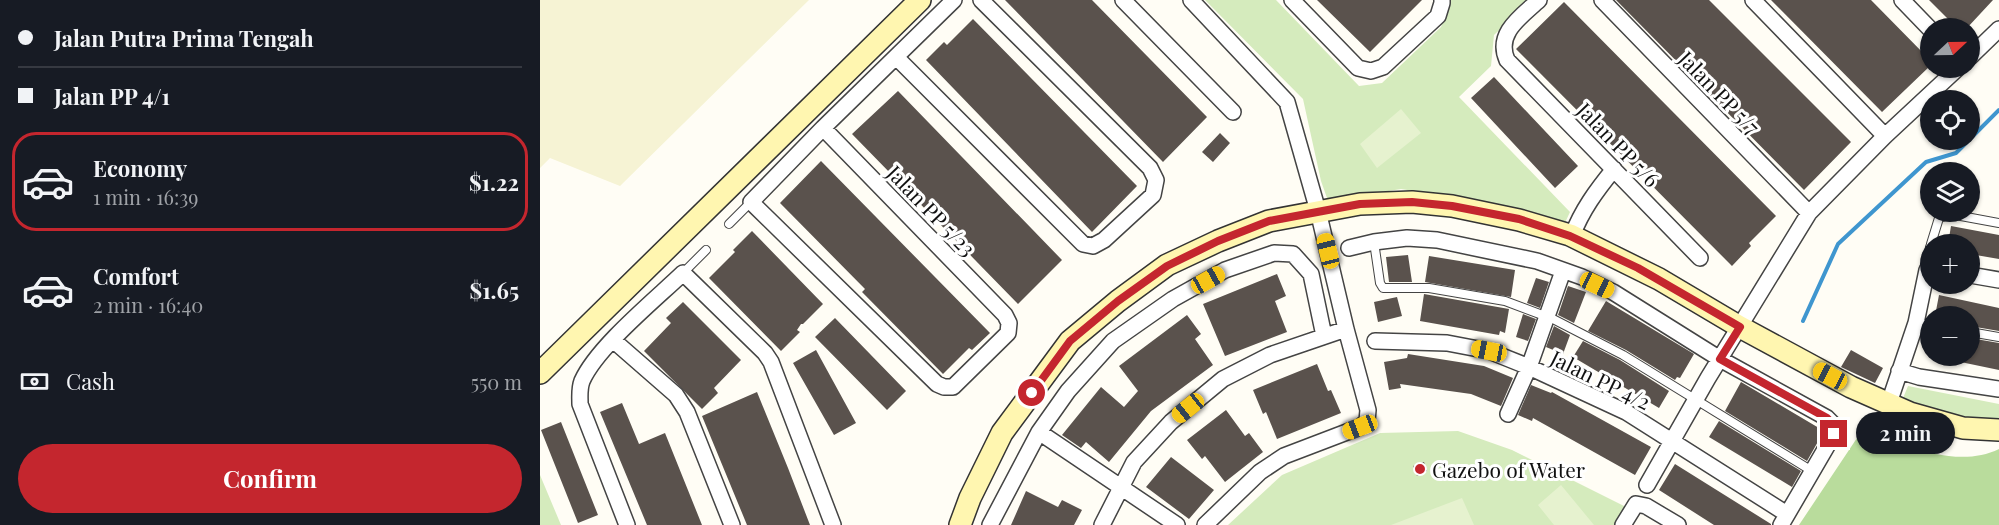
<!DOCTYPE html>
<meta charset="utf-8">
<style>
:root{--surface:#171b24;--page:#242831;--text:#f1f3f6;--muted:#9ea1a6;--line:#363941;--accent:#c4262e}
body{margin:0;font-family:"Playfair Display",serif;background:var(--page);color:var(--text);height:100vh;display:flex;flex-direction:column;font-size:22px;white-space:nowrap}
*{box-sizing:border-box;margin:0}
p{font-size:20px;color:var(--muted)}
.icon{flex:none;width:33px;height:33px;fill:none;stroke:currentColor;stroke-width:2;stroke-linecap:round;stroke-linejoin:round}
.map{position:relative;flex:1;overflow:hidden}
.drawer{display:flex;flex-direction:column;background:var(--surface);width:540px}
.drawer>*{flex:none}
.top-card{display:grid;align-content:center;height:132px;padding:0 18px;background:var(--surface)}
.needle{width:39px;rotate:68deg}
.buttons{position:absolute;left:1380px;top:18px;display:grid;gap:12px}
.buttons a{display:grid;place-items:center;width:60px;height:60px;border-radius:50%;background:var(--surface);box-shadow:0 2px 4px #0004;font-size:30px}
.end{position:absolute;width:27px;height:27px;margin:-14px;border:8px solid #c4262e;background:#fff;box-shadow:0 0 0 3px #fff}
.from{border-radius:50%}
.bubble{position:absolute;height:42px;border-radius:21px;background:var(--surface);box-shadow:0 2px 4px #0004;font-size:20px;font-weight:700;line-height:42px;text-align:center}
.car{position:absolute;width:18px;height:36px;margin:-18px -9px;border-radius:8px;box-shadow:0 0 4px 2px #0007;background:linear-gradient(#f5c518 24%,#345 0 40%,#f5c518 0 76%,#345 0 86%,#f5c518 0)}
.top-card b{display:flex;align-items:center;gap:21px;height:57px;font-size:22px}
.top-card b+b{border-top:2px solid var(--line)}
.top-card i{width:15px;height:15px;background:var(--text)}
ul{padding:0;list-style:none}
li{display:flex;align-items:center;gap:18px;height:99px;margin:0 12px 9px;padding:0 6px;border:3px solid transparent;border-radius:24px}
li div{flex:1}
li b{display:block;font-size:22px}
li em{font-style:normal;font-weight:700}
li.active{border-color:var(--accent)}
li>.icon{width:54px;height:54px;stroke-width:1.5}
.pay{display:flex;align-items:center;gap:15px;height:66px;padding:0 18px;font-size:22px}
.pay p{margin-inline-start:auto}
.button{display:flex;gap:12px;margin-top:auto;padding:12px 18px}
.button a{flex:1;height:69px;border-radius:36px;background:var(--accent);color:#fff;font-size:24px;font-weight:700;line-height:69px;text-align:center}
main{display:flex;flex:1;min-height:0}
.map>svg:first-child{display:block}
.farmland{fill:#f6f3d4}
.green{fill:#d5ebbd}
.forest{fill:#b9dc9c}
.pitch{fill:#e6f2cf}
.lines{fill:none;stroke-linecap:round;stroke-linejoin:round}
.stream{stroke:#3f96cf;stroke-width:4}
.building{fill:#5a524d}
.lane-casing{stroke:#444;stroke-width:10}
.street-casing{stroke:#444;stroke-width:18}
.secondary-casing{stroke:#333;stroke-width:24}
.lane{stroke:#fff;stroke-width:8}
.street{stroke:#fff;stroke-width:15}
.secondary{stroke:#fff6b0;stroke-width:21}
.route{stroke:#c4262e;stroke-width:8}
.poi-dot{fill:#c4262e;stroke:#fff;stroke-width:2}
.labels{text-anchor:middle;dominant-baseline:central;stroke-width:6;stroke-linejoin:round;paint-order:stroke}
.street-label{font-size:21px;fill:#111;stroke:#fff}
.poi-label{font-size:21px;fill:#111;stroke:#fff;text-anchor:start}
</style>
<main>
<section class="drawer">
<div class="top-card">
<b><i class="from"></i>Jalan Putra Prima Tengah</b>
<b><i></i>Jalan PP 4/1</b>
</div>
<ul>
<li class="active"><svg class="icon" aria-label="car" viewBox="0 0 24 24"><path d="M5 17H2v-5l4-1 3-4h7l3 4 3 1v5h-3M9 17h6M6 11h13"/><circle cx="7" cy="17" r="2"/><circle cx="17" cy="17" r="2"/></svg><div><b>Economy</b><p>1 min · 16:39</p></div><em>$1.22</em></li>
<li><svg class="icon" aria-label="car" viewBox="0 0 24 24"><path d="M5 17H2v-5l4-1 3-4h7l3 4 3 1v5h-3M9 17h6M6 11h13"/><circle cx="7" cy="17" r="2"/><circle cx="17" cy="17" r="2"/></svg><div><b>Comfort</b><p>2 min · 16:40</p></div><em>$1.65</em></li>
</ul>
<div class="pay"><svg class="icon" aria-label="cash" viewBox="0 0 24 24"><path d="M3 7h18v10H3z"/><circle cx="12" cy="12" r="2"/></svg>Cash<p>550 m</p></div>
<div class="button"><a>Confirm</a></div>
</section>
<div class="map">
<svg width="1459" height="525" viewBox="0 0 1459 525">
<rect width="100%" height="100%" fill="#fffdf5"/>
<path class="farmland" d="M0,0H269L80,186L10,158L0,168Z"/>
<path class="green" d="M665,0H736L819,86L842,83L901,27L907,13L905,0H991L954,35L951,66L919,97L1030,212L1024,225L937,201L861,189L799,199L787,198L781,181L763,99Z
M1368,386L1459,404V426L1361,403Z
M918,431L972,450L1088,508L1080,525H688L742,475L840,433Z
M0,475L21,525H0Z"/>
<path class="forest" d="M1331,417L1352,419L1368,446C1396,456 1431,463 1459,449V525H1259Z"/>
<path class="pitch" d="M861,109L881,133L837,168L820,144Z
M1021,485L1054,525H1014L998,505Z
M922,498L934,525H851Z"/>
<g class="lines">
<path class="stream" d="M1263,321L1298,244L1386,162L1416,153L1459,110"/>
</g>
<path class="building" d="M465,0H552L667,117L623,162Z
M777,0H882L830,52Z
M1076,0H1169L1311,142L1264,190Z
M1231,0H1331L1390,60V66L1342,112Z
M1389,0H1453L1427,28H1417Z
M1024,2L1236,216L1209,243L1211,246L1192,266L976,49Z
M433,19L597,186L552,232L386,60L404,42L407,45Z
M954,77L1038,166L1015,188L931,98Z
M358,91L522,260L478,304L312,134Z
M680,133L690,143L673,162L662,152Z
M281,161L450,333L432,350L429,348L403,374L322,292L325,289L240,203Z
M1411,226L1459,235V259L1430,254V244H1408Z
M212,231L283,304L263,324H261L257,330L260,332L241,351L169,278L195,252L193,250Z
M868,255L872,282H849L846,257Z
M889,256L975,270L971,297L885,282Z
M737,274L746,296L735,301L747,332L685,356L663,304Z
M996,278L1009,282L1000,308L987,303Z
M1028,286L1046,292L1034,323L1018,315Z
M884,294L969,309L965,333L960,331L959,335L880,321Z
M1399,295L1459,308V331L1430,326V316H1395Z
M857,297L862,316L838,322L834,302Z
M1066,301L1154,354L1140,378L1137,377L1135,380L1086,350L1048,331Z
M143,302L201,360L174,388L178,393L162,409L104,351L131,323L126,318Z
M983,314L996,319L988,341L976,337Z
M647,315L661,334L655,339L673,365L611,411L569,462L546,442L541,448L522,435L561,387L584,407L598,391L579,366Z
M295,318L366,391L347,410L275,337Z
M1014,326L1030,335L1023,354L1006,347Z
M1430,338L1459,343V370L1411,360V356H1430Z
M1043,341L1080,360L1129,391L1119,408L1033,357Z
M276,350L316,423L294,435L253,363Z
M1311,350L1343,368L1335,383L1301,367Z
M868,354L944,366L973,378L961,406L931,394L860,384L861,388L849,390L844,362L867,358Z
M777,364L788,391L791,390L801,413L737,439L726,412L723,414L713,390Z
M1201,382L1284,431L1267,461L1185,411Z
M991,385L1011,393L1012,392L1111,447L1095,475L993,418L992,421L978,415Z
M217,392L248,468L270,525H207L162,416Z
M82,403L99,444L125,433L162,525H107L60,412Z
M686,410L705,436L709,433L723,452L685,482L665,456L662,459L647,440Z
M1179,421L1261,471L1252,487L1169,437Z
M21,422L58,515L38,523L1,430Z
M631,457L674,490L649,519L606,487Z
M884,462L887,471L877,476L873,466Z
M1135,464L1231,524V525H1174L1119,490Z
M486,491L518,507L522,500L542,510L534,525H471Z"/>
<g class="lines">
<g class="lane-casing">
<path id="lane" d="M189,224L211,202
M834,242L840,283L843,288H889L965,301L1013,319L1083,355L1272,471
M1391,244L1399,218L1410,214L1459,223
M1387,270L1390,247
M143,273L166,250
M1376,323L1390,325
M1430,332L1459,337"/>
</g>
<g class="street-casing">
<path id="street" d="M583,0L693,112
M651,0L747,102L778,211L806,329L828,410L827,421L820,427L744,456L720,472L665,525
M752,0L818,68L831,71L843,67L898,16L902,3V0
M999,0C982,16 955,33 967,60L1160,258
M1062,0L1269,213
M1213,0L1345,136
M1362,0L1390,29
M356,57L543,244L553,246L564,240L613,195L616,180L610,168L441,0
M1430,57L1459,29
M283,128L465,315L469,323L468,333L413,387H404L397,384L211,202L283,128L414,0
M1032,236C1042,210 1056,191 1074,169
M809,248L834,242L867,238L897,240L997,261L1042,277L1073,292L1180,359L1287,418L1294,425V434L1241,525
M1430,275L1459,280
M73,340L136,395L147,412L192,525
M835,341L907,343L949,351L989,367L1086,412L1247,514
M1359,371L1379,377L1459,389
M1349,403L1376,323L1387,270H1390
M968,414L989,367L1023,271
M499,432L637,525
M1107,485L1168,378L1269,213L1345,136L1418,68
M87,525L40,404C40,396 39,389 42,381C57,347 116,299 143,273L225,353L231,362L293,525
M450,525L499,432L528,391L573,341L633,299L685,270L734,253L753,254L771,274L784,336
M562,525L594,462L631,422L683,379L730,355L806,329
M1083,525L1096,504L1106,506L1138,525"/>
</g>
<g class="secondary-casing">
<path id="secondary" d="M0,373L380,0
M420,525L430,498L462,433L530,341L578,301L627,265L678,241L729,221L820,204L872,202L912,206L979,220L1030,235L1119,279L1200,327L1311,387L1370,413L1423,428L1459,430"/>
</g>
<use href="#lane" class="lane"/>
<use href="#street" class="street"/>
<use href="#secondary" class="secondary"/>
</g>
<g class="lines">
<path class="route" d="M492,393L530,341L578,301L627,266L678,241L729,221L820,204L872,202L912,206L979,219L1030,236L1098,268L1200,327L1180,359L1287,418L1294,425V434"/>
</g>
<circle class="poi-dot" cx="880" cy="469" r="6"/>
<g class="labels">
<g class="street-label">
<text transform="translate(1180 92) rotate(46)">Jalan PP 5/7</text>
<text transform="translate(1079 144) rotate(46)">Jalan PP 5/6</text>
<text transform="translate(392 210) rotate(46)">Jalan PP 5/23</text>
<text transform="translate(1061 379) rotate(26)">Jalan PP 4/2</text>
</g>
<g class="poi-label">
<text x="892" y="469">Gazebo of Water</text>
</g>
</g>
</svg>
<div class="buttons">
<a><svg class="needle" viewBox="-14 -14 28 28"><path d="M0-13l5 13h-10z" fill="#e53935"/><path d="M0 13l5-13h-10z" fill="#9ea1a6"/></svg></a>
<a><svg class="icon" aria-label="locate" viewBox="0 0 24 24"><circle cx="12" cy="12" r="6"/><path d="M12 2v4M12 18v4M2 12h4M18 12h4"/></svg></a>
<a><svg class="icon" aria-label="layers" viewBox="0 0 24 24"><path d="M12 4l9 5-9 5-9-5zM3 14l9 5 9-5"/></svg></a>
<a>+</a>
<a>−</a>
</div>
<i class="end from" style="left:492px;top:393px"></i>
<i class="end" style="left:1294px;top:434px"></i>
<div class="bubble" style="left:1316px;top:412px;width:99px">2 min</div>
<i class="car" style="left:788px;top:251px;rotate:346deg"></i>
<i class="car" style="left:668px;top:280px;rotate:61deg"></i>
<i class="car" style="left:1057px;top:285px;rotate:115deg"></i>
<i class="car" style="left:949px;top:351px;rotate:281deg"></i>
<i class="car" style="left:1290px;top:376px;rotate:298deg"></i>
<i class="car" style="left:648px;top:408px;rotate:231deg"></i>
<i class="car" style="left:820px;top:427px;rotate:249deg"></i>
</div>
</main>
